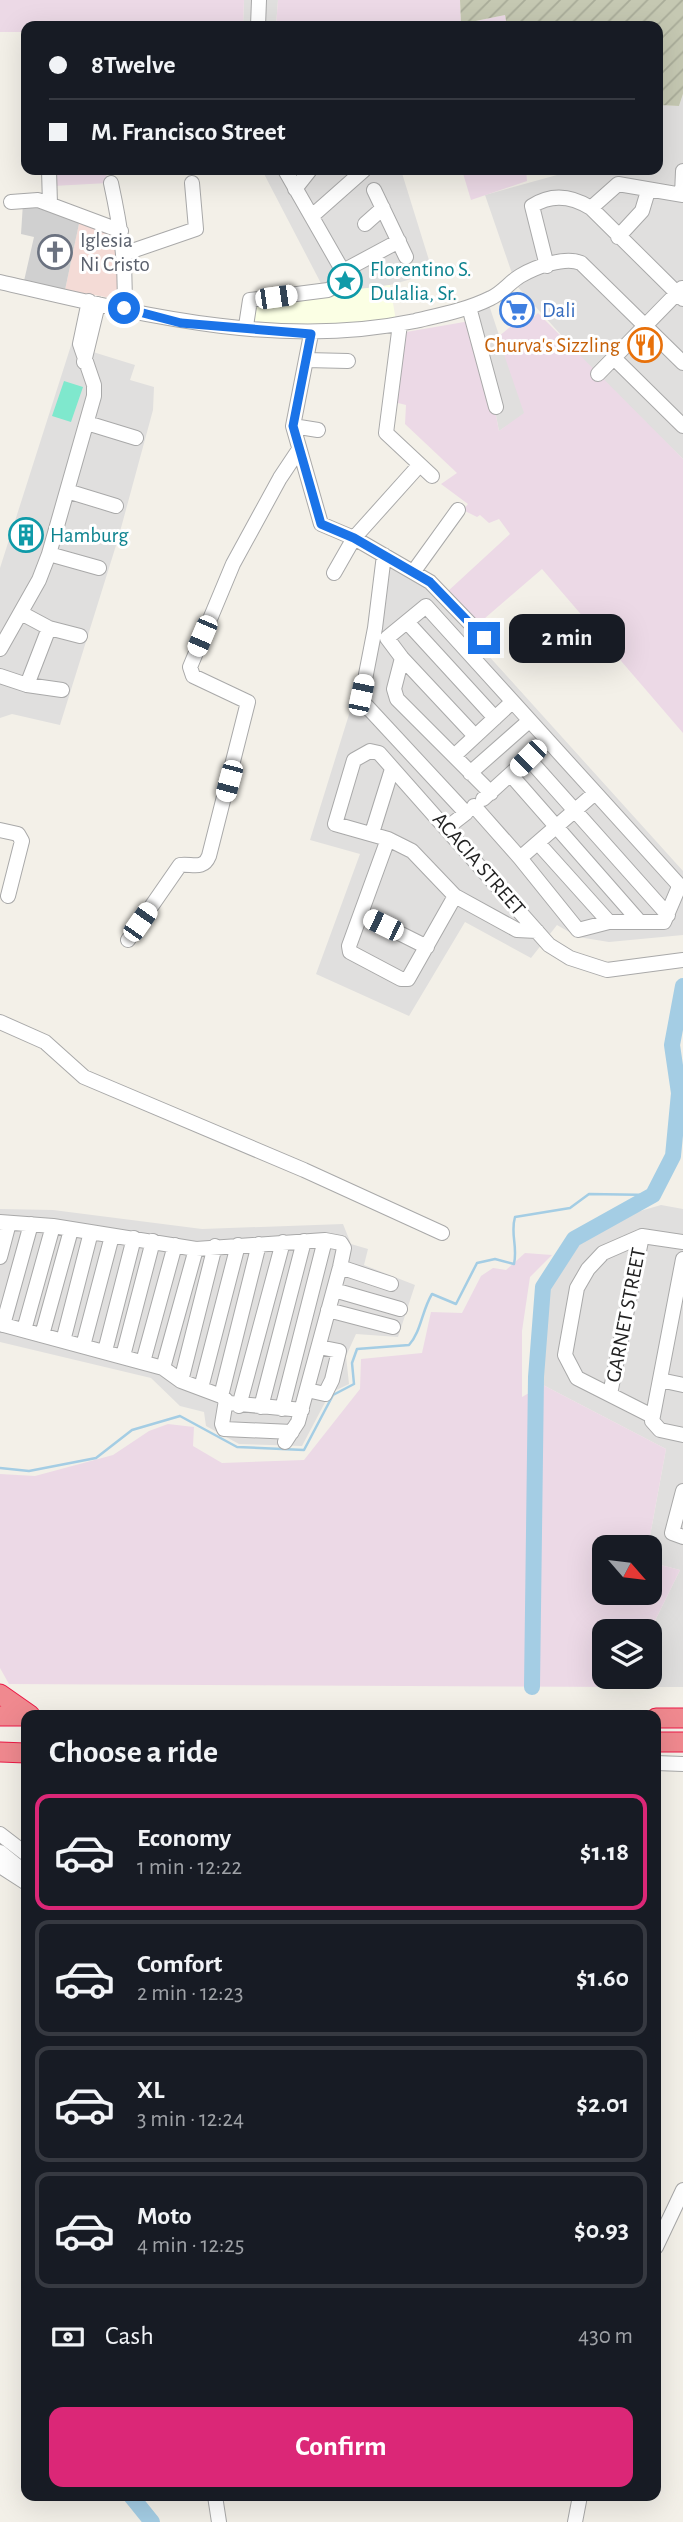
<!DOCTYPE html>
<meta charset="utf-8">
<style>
:root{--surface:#171b24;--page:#242831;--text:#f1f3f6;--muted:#9ea1a6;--line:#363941;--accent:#db2777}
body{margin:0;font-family:"Alegreya Sans",sans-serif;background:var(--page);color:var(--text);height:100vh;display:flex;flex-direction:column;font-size:26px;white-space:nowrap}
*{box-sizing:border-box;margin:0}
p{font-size:23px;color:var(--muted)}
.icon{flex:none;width:38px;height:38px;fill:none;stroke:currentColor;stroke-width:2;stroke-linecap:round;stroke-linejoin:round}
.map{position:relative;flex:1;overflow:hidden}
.details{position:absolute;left:21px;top:1710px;width:640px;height:791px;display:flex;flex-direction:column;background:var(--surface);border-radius:14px;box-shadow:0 7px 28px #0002}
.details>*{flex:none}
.banner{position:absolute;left:21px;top:21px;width:642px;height:154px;border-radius:14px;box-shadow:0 7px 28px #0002;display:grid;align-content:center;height:154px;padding:0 28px;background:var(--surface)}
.needle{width:46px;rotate:118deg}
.tools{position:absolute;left:592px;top:1535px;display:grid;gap:14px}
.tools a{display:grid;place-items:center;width:70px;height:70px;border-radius:14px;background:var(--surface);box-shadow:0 7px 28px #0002;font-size:35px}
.end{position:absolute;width:32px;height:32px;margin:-16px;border:9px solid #1a73e8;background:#fff;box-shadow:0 0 0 4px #fff}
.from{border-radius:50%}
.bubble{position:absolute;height:49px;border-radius:14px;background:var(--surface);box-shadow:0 7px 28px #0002;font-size:23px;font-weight:700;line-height:49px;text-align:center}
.car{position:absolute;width:21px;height:42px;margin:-21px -10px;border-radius:9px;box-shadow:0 0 5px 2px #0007;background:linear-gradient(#fff 24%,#345 0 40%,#fff 0 76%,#345 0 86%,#fff 0)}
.banner b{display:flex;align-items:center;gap:24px;height:66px;font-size:26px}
.banner b+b{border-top:2px solid var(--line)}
.banner i{width:18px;height:18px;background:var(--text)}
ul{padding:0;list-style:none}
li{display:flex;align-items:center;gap:21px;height:116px;margin:0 14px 10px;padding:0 14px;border:4px solid var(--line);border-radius:14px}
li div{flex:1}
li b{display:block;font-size:26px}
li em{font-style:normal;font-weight:700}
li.active{border-color:var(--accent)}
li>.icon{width:63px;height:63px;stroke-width:1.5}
h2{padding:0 28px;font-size:32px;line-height:84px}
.pay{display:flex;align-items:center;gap:18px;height:77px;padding:0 28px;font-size:26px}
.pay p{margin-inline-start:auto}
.cta{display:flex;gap:14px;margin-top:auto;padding:14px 28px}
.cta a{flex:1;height:80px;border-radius:14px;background:var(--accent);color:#fff;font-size:28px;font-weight:700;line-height:80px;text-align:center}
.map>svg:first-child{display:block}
.residential{fill:#e0dfde}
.commercial{fill:#f4dbd6}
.industrial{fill:#ecd9e6}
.education{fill:#fbffe4}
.religious{fill:#d0d0d0}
.construction{fill:url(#construction-furrows)}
.pitch{fill:#7fe8cd}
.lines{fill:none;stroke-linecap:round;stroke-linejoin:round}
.stream{stroke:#a4cde4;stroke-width:2.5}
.river{stroke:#a4cde4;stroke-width:16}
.minor-casing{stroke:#a9a9a9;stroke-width:16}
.highway-casing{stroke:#ec1946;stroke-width:21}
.minor{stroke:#fff;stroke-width:14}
.highway{stroke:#f0898f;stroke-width:19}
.route{stroke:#1a73e8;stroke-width:9}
.labels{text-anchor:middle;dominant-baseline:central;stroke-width:6;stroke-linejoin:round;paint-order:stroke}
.worship-label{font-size:21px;fill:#5b616d;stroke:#fff;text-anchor:start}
.culture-label{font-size:21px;fill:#0d838f;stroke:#fff;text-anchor:start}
.shop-label{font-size:21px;fill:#366cbe;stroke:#fff;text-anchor:start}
.food-label{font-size:21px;fill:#c56008;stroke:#fff;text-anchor:end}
.street-label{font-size:21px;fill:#222;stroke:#fff}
</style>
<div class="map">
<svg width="683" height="2522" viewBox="0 0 683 2522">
<defs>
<pattern id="construction-furrows" width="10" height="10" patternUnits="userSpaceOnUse" patternTransform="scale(1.75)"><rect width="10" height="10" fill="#c5c8b2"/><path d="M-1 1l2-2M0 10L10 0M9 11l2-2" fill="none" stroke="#a9ac99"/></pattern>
</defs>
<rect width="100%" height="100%" fill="#f3f0e8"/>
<path class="residential" d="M244,0H278L276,26H243Z
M683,94V459L599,377L516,285L485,195L557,175V170H658V145L662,129L658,127V105L679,106Z
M262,170H401L433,273L390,285L360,289V286L352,287L326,293Z
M489,305L525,414L499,431L488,375L468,314Z
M82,311L93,352L135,365L130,380L154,387L153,410L118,539L60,725L12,714L0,718V568Z
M388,559L421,581L683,871V935L609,942L578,937L557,925L531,958L465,922L409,1016L316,974L360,854L310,840L351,708L361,714L375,650Z
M661,1205L683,1209V1687H623L628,1677L649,1676V1633L680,1570L649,1562L648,1547L666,1449L543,1385L548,1288L581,1242L630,1214Z
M0,1209L53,1210L202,1229L343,1224L351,1244L368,1249L364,1265L415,1285L398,1337L356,1334L346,1356L349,1384L330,1393L302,1446L239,1444L206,1426L204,1412L180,1406L151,1378L0,1342Z"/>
<path class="commercial" d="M80,219L119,232L123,300L65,290Z"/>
<path class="industrial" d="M0,0H244L243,26H26V32H0Z
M278,0H460L461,24L505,15L507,26H276Z
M52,170H105L108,183L53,186Z
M462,170H526L527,181L471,200Z
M538,313L683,459V733L542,569L477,625L447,592L510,534L499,519L489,523L480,515L477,517L463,510L468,504L441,484L457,473L405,424L406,405L394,402L406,332L470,321L488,375L499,431L524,413L498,337L515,323L522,328Z
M525,1253L552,1255L530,1277L522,1331V1397L543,1385L666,1449L648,1547H604V1592H649V1562L680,1570L649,1633L604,1631V1676L628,1677L623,1687L9,1684L0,1668V1474L35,1476L113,1455L149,1431L168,1424L194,1427L193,1446L222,1463L304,1460L360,1389L361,1359L422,1353L431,1312L462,1313L481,1276L493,1268L506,1270Z"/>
<path class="education" d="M390,285L396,321L314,329L251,320L254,304L352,287L360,286V289Z"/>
<path class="religious" d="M23,203L80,219L65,290L24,281L34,237L21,234Z"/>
<path class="construction" d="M460,0H683V94L679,106L658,105V26H507L505,15L461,24Z"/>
<path class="pitch" d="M64,381L83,387L71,422L52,416Z"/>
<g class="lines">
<path class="stream" d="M0,1468L29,1471L96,1458L132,1430L180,1416L237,1447L304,1450L333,1395L354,1384L352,1363L357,1349L409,1345C421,1332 422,1310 432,1294L456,1304L477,1263L495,1259L514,1264C518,1246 510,1234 515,1217L570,1208L589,1194L653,1195"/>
<path class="river" d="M532,1687L536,1377L543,1287L574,1239L653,1195L673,1156L679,1093L672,1045L683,986
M131,2496L152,2522"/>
<g class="minor-casing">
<path id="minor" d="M258,26L259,0
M49,170L50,204
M111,183C120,225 127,265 124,308
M295,189L310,170
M374,190L406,257
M682,195L683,171
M11,202L38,200L121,231
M591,208L618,184L683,195
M312,216L364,170
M365,224L383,208
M618,237L642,211L648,191
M123,254L196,229L192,183
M547,266L532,206C552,193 572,196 591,208L683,299
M345,270L399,241
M0,282C135,313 276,350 415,321C440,315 467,310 491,298C502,293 510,282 520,276C535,267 565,256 581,263L683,363
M469,307L496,407
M400,324L386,433L432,476
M246,326L250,300L328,290L337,285L345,275L285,170
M311,334L293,426L321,524L354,538L430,582L484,638
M614,358L683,426
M306,360L348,361
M84,362L98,304
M598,374L682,288
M87,423L136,438
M293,426L318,430
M67,491L116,506
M49,554L99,568
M384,555L375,628L361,700L466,813L448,827
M414,571L458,510
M334,573L354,538L415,470
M21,613L49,628L80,636
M407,622L495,718
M0,649L39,580L49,554L94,396V385L80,344L89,301
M402,658L394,689L397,699L491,793
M0,676L27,685L62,690
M27,685L49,628
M475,736L402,658L387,638L426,606L678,884V889L664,922H609L578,930L520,858
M454,756L512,702
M528,758L668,915
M470,773L529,721
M511,775L639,921
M483,799L547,741
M474,806L520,858L595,793
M0,830L18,834L22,841L8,896
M372,833L392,769
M388,839L349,946L350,952L401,979H408L455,896
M538,843L609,922
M361,914L427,947
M537,931L517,930L455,896L412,851L388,839L335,824L354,760L370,751L379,753L549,945L570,958L607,970L683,960
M128,940L180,865C191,863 203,871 209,856L248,702L193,676L190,667L233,564L280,478L298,451
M0,1022L45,1042L84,1077L304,1170L442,1233
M0,1222L53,1226L196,1249L325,1240L341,1243L344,1248L340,1267L298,1422L285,1442
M0,1257L9,1223
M683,1259L652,1421L660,1430L683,1435
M340,1267L391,1284
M334,1290L400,1309
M328,1310L393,1327
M0,1324L163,1368L181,1381L221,1396L229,1403L302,1410
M3,1325L31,1224
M24,1330L53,1226
M42,1335L71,1230
M63,1341L91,1232
M83,1346L112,1236
M105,1351L134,1238
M123,1356L153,1241
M143,1362L175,1245
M163,1368L196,1249
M660,1380L683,1385
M181,1381L215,1246
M201,1388L238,1245
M307,1390L325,1394L332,1380L339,1351L319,1347
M610,1394L642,1236
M221,1396L259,1244
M226,1400L222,1424L224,1429L292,1432
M239,1406L283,1242
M261,1407L304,1241
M282,1409L325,1240
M652,1416L577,1378L565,1355L577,1288L588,1269L603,1253L642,1236L683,1242
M683,1491L672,1533L683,1537
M656,1763L683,1764
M0,1834L26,1854
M0,1852L26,1873
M0,1866L25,1882
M656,2247L683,2190
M215,2496L219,2522
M575,2522L580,2496"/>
</g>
<g class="highway-casing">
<path id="highway" d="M0,1694L30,1715
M0,1716H26
M656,1718H683
M656,1742H683
M0,1752L26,1753"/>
</g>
<use href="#minor" class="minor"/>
<use href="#highway" class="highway"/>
</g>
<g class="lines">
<path class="route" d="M124,308L181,323L311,334L293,426L321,524L354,538L430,582L484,638"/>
</g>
<defs>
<g id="church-ring" transform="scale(1.75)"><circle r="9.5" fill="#fff" stroke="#6b7280" stroke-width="1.5"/><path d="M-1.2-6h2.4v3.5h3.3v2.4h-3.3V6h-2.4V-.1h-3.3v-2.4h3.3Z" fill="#6b7280"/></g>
<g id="sight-ring" transform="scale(1.75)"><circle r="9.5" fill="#fff" stroke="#0f9aa8" stroke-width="1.5"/><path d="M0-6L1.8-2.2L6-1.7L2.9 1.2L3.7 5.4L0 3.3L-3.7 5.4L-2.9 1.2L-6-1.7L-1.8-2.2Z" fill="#0f9aa8"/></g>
<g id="supermarket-ring" transform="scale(1.75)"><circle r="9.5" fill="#fff" stroke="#3f7fe0" stroke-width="1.5"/><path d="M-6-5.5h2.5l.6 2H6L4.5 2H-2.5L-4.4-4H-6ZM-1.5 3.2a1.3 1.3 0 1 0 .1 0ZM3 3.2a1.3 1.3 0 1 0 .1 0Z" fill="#3f7fe0"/></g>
<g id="restaurant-ring" transform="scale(1.75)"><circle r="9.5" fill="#fff" stroke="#e8710a" stroke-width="1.5"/><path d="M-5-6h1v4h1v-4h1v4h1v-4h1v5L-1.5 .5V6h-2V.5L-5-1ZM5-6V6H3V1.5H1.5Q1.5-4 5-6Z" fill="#e8710a"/></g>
<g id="building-ring" transform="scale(1.75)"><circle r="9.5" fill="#fff" stroke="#0f9aa8" stroke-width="1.5"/><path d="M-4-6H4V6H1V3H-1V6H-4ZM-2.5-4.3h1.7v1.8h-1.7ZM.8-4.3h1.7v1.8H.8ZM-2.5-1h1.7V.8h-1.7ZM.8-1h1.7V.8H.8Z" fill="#0f9aa8"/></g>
</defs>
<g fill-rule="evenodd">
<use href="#church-ring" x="55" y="252"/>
<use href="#sight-ring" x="345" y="281"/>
<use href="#supermarket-ring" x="517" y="310"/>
<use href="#restaurant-ring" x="645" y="345"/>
<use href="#building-ring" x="26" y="535"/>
</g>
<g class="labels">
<g class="worship-label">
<text x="80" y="240">Iglesia<tspan x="80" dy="24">Ni Cristo</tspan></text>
</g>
<g class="culture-label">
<text x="370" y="269">Florentino S.<tspan x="370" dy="24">Dulalia, Sr.</tspan></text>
<text x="50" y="535">Hamburg</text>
</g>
<g class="shop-label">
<text x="542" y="310">Dali</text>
</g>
<g class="food-label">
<text x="620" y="345">Churva's Sizzling</text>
</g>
<g class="street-label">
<text transform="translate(479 864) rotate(49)">ACACIA STREET</text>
<text transform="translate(626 1315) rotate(-79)">GARNET STREET</text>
</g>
</g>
</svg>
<div class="tools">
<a><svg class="needle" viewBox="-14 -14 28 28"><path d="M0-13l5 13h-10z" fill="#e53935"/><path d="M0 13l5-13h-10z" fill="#9ea1a6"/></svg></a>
<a><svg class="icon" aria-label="layers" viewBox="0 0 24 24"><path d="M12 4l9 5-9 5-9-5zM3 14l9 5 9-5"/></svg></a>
</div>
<i class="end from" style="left:124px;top:308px"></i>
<i class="end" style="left:484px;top:638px"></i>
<div class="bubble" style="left:509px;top:614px;width:116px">2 min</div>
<i class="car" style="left:276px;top:297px;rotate:82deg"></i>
<i class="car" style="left:202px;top:636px;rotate:203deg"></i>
<i class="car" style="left:361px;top:695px;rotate:12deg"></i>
<i class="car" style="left:528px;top:758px;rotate:225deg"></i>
<i class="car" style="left:229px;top:781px;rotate:195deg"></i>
<i class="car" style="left:140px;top:922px;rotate:35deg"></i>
<i class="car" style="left:383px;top:925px;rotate:296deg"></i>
<div class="banner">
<b><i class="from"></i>8Twelve</b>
<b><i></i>M. Francisco Street</b>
</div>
<section class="details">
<h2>Choose a ride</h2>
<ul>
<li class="active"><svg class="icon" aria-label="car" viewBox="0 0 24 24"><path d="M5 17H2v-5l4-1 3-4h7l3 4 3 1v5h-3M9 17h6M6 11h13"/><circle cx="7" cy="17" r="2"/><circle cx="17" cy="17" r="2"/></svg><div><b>Economy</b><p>1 min · 12:22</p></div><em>$1.18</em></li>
<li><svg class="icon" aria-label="car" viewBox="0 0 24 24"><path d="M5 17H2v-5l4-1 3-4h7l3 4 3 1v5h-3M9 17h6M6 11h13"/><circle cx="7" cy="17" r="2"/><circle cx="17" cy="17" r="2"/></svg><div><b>Comfort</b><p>2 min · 12:23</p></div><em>$1.60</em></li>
<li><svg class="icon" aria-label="car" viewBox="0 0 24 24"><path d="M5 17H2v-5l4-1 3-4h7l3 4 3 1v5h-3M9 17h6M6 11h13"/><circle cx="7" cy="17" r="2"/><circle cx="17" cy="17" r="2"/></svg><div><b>XL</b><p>3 min · 12:24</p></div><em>$2.01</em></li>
<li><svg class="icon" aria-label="car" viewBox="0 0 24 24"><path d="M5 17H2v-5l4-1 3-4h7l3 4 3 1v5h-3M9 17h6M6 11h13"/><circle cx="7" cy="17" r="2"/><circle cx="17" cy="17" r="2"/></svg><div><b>Moto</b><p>4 min · 12:25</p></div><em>$0.93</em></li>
</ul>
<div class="pay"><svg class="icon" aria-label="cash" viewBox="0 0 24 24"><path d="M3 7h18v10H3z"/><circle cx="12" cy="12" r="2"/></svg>Cash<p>430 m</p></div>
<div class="cta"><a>Confirm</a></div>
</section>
</div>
